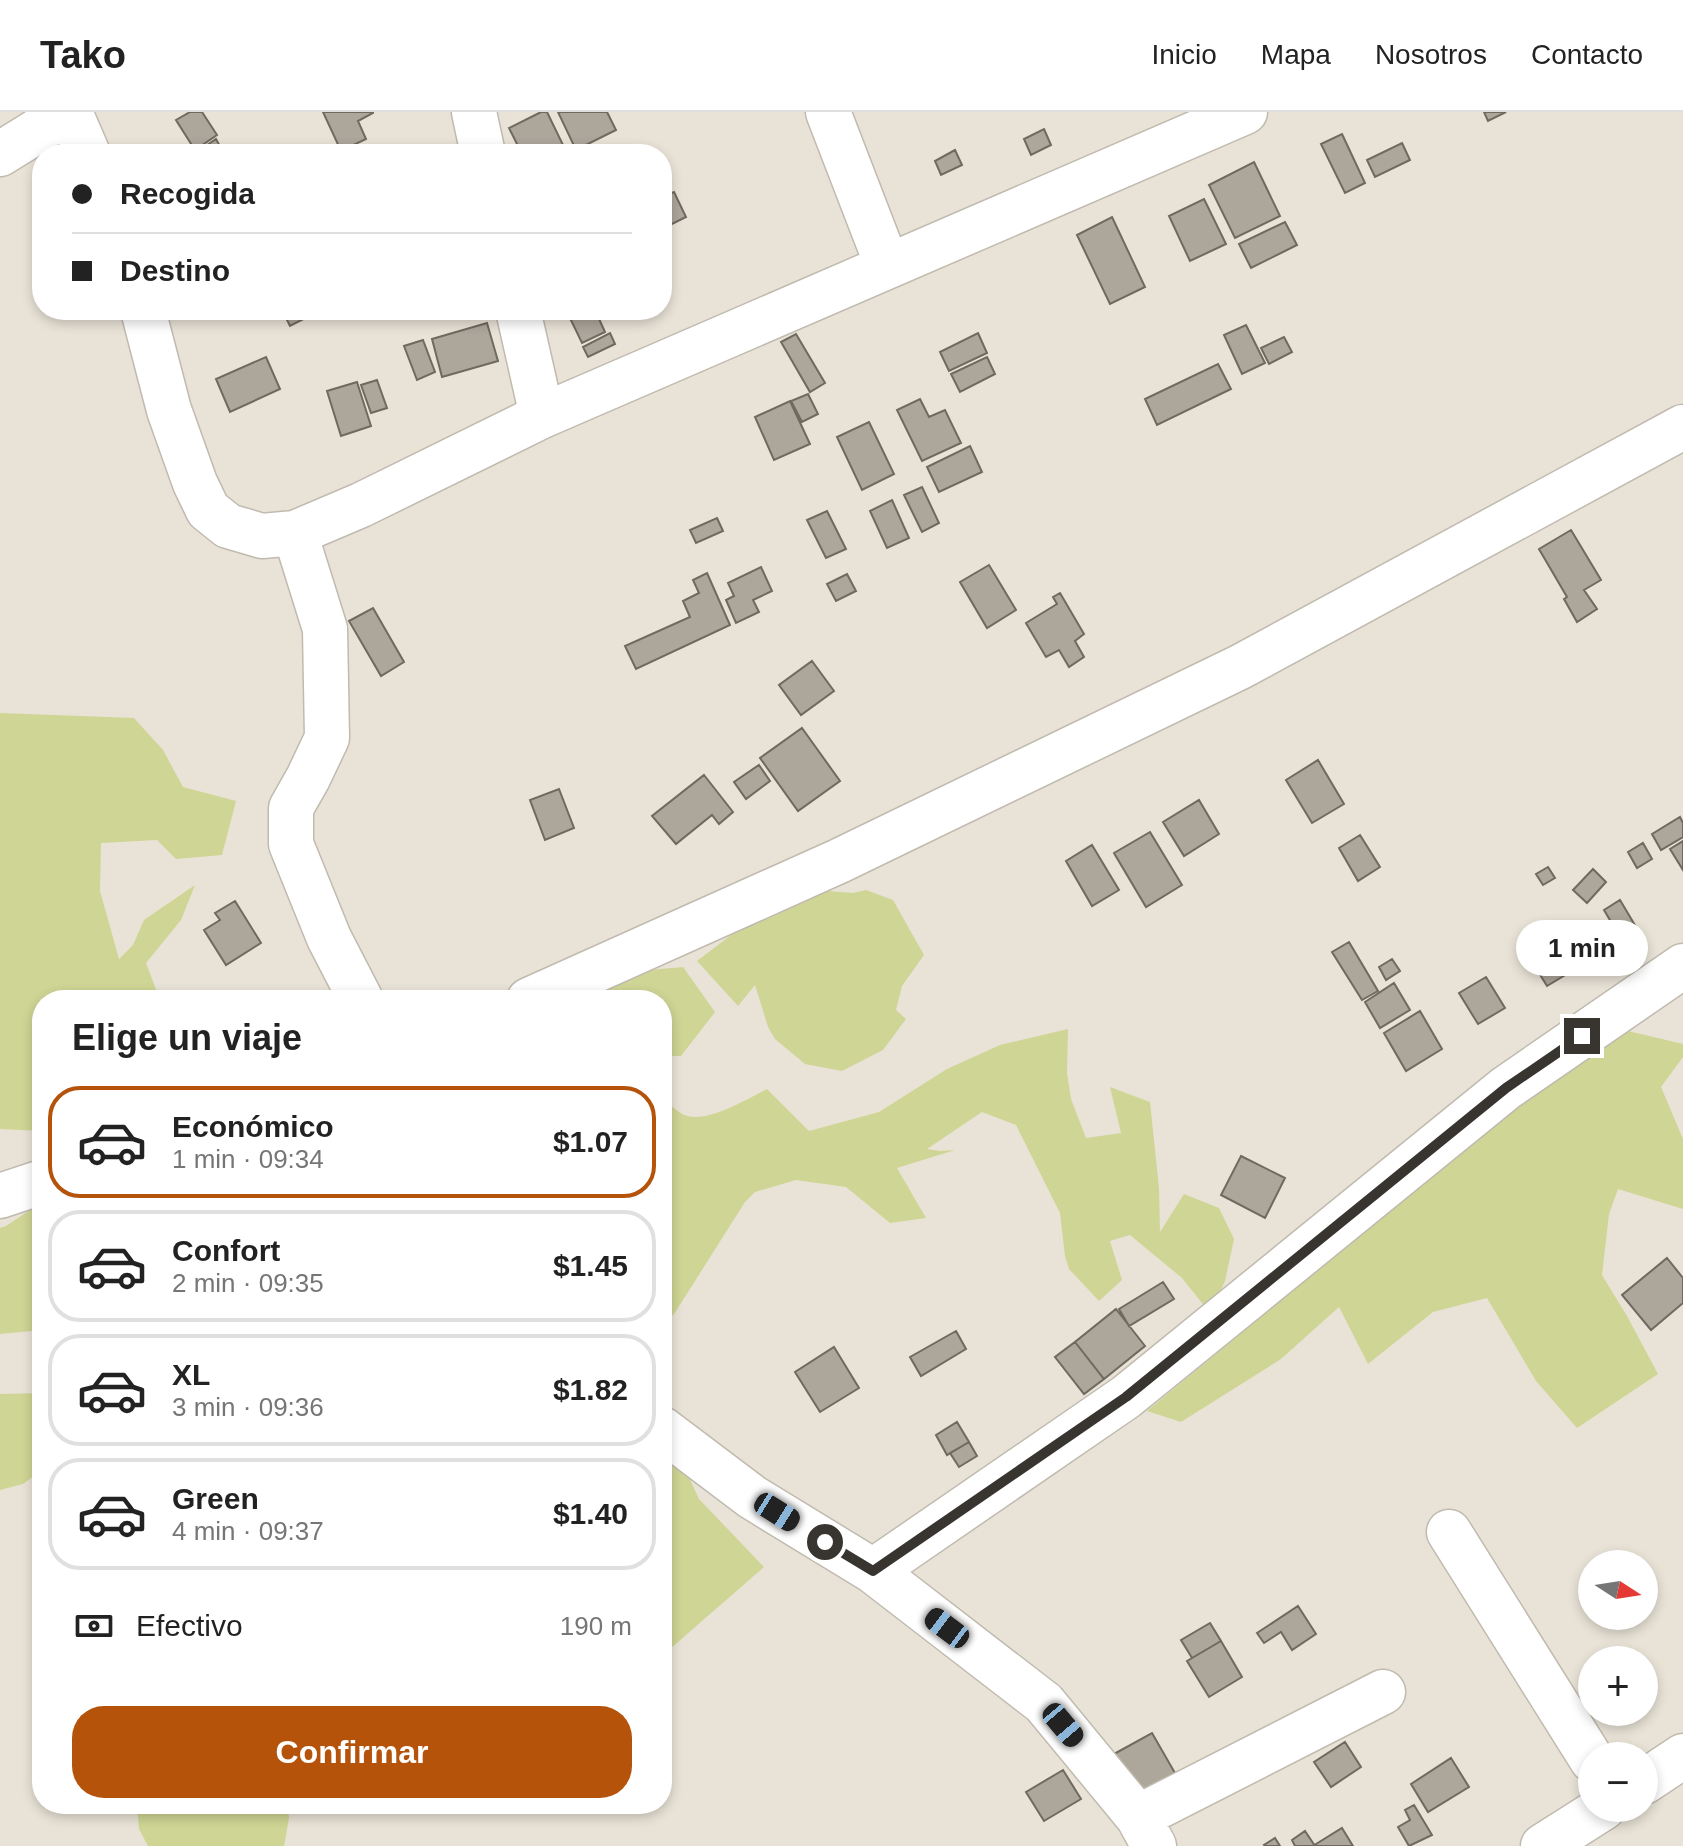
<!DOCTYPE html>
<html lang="es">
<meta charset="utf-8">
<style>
:root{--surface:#fff;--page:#f2f2f2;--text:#222;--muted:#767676;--line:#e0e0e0;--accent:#b45309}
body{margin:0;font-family:Helvetica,sans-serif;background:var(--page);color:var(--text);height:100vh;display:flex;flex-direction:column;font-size:30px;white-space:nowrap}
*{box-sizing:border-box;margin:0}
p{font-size:26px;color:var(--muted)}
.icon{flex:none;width:44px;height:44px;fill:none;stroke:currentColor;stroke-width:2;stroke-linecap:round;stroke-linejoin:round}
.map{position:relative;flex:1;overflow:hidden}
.sheet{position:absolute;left:32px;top:878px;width:640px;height:824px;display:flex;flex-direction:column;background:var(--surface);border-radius:32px;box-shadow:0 4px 12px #0003}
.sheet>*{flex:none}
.hud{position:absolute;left:32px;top:32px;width:640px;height:176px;border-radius:32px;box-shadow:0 4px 12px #0003;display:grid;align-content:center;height:176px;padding:0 40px;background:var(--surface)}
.needle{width:52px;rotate:102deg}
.buttons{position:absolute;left:1578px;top:1438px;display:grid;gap:16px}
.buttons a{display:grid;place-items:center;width:80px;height:80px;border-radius:50%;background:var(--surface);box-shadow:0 4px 12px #0003;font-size:40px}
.end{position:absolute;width:36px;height:36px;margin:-18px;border:10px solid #383531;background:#fff;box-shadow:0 0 0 4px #fff}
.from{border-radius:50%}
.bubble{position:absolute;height:56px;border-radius:28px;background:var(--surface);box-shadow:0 4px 12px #0003;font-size:26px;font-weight:700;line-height:56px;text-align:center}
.car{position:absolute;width:24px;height:48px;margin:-24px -12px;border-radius:10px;box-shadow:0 0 6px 2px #0007;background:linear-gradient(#222 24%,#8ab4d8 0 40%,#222 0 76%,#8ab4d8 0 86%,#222 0)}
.hud b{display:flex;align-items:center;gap:28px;height:76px;font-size:30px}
.hud b+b{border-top:2px solid var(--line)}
.hud i{width:20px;height:20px;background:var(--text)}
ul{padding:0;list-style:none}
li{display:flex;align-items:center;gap:24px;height:112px;margin:0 16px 12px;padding:0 24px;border:4px solid var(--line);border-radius:32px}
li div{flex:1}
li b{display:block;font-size:30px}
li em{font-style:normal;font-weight:700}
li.on{border-color:var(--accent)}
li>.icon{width:72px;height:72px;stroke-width:1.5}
h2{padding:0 40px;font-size:36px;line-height:96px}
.pay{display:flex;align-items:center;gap:20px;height:88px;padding:0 40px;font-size:30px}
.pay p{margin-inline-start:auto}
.button{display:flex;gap:16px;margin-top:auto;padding:16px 40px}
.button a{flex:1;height:92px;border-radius:32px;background:var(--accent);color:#fff;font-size:32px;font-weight:700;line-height:92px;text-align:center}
header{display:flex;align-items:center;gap:48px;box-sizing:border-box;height:112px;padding:0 40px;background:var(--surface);border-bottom:2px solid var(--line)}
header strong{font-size:38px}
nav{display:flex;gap:44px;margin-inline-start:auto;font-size:28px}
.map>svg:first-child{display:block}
.green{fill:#cfd594}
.building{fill:#aca69b;stroke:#6f6a5f;stroke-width:2}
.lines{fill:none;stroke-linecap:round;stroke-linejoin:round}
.minor-casing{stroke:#c0baaf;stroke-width:47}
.minor{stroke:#fff;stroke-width:44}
.route{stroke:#383531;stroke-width:10}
</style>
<header>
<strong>Tako</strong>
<nav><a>Inicio</a><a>Mapa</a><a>Nosotros</a><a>Contacto</a></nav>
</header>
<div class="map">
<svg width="1683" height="1734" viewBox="0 0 1683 1734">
<rect width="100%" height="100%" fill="#e9e3d7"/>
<path class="green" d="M0,601L134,606L163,638L183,675L236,689L222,743L176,747L157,728L101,731L100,779L119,847L133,833L144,808L195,773L181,808L146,851L160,888H42V1019L0,1017Z
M804,777L853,781L866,778L893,788L924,843L902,874L896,898L906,907L883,938L842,959L805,952L775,927L768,915L755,873L738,894L697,849L764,798Z
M683,855L715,900L681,944H667L662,950V888H580L625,860Z
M1611,915L1683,932V945L1661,975L1683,1027V1097L1618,1077L1609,1102L1602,1163L1627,1204L1658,1262L1577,1316L1536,1269L1487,1186L1433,1200L1368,1252L1339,1195L1281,1247L1181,1310L1147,1299Z
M1068,917L1067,961L1071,987L1086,1026L1121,1021L1110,975L1150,990L1159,1076L1160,1120L1184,1082L1219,1096L1234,1127L1225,1169L1210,1201L1182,1166L1130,1123L1110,1129L1122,1168L1099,1189L1069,1157L1065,1144L1060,1101L1016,1013L982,1000L927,1037L940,1039L955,1038L897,1056L926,1106L890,1111L846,1075L796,1068L755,1080L745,1090L676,1199L662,1217V985C668,990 675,998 682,1002C704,1014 747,987 767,977L809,1019L879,1000L947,957L1000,933Z
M42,1090V1218L0,1222V1116L6,1114Z
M42,1281V1358L23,1372L0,1378V1282Z
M662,1321L687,1361L699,1387L764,1455L662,1544Z
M137,1692H288L289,1706L284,1734H148L139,1717Z"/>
<path class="building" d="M190,0H202L217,23L195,38L176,8Z
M323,0H373V1L358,9L366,27L341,39Z
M541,0H547L564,35L551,42H522L509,16Z
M558,0H607L616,18L576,38Z
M1484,0H1506L1488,9Z
M1044,17L1051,33L1031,43L1024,27Z
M1342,22L1365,71L1345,81L1321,32Z
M216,27L223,40L220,42H194Z
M1402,31L1410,48L1375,65L1367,48Z
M955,38L962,53L941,63L935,49Z
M1254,50L1280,104L1235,126L1209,73Z
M674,80L686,105L662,117V85Z
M1204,87L1226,132L1190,149L1169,104Z
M1112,105L1145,175L1110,192L1077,123Z
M1285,110L1297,133L1251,156L1239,132Z
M282,198H321L290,214Z
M576,198H595L605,220L582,231L568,202Z
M487,211L498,249L442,265L432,227Z
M1246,213L1265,251L1242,262L1224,223Z
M610,221L615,232L588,245L583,235Z
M978,221L987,241L949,259L940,240Z
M796,222L825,271L810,280L781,230Z
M1284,225L1292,240L1269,252L1261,236Z
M423,228L435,260L417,268L404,234Z
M266,245L280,277L230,300L216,267Z
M987,245L995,262L960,280L951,262Z
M1218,252L1231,277L1157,313L1145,287Z
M377,268L387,296L371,301L361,273Z
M357,270L371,314L341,324L327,279Z
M808,282L818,302L802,310L791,289Z
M920,287L929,305L945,298L961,331L922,349L897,298Z
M790,289L810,332L774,348L755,305Z
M869,310L894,362L862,378L837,325Z
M970,334L982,360L939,380L927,355Z
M922,375L939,411L922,420L904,383Z
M892,388L909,426L887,436L870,399Z
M827,399L846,437L826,446L807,408Z
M717,406L723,419L696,431L690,418Z
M1571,418L1601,468L1584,478L1597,497L1577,510L1564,487L1567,485L1539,437Z
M989,453L1016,498L987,516L960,470Z
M761,455L772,479L753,488L759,500L736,511L726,488L734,484L728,471Z
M707,461L730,513L636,557L625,534L690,505L683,489L699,481L693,468Z
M847,462L856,479L836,489L827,472Z
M1060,481L1084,522L1075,529L1084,545L1069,555L1059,538L1046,545L1026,511L1057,492L1053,485Z
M373,496L404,550L381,564L349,509Z
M812,549L834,579L801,603L779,573Z
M802,616L840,669L798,699L760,646Z
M1318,648L1344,692L1312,711L1286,668Z
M759,653L770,669L746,687L734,670Z
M704,663L733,700L719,712L712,703L676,732L652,704Z
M559,677L574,716L545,728L530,688Z
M1199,688L1219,722L1184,744L1163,710Z
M1680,705L1683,711V725L1661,738L1652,722Z
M1150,720L1182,773L1146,795L1114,741Z
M1360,723L1380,755L1358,769L1339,736Z
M1683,729V758L1670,737Z
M1643,731L1652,747L1637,756L1628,740Z
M1092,733L1119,778L1092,794L1066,749Z
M1548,755L1555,766L1543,773L1536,762Z
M1593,757L1606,770L1587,791L1573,778Z
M1620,788L1639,820L1623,830L1604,798Z
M235,789L261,831L226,853L204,818L220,808L215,801Z
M1550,822L1572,859L1547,874L1524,837Z
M1349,830L1378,879L1362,888L1332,840Z
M1392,847L1400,859L1386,868L1379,855Z
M1486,865L1505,896L1478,912L1459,881Z
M1394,871L1410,898L1380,916L1365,890Z
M1420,899L1442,937L1406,959L1384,921Z
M1241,1044L1285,1066L1265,1106L1221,1083Z
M1667,1146L1683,1166V1191L1651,1218L1622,1183Z
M1163,1170L1174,1187L1129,1214L1119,1197Z
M1116,1197L1145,1234L1104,1267L1075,1230Z
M956,1219L966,1237L921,1264L910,1245Z
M1075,1230L1104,1267L1084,1282L1055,1245Z
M834,1235L859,1276L820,1300L795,1260Z
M957,1310L969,1330L947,1343L936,1323Z
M969,1330L977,1344L959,1355L950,1341Z
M1298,1494L1316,1522L1292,1538L1281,1520L1264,1531L1257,1521Z
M1210,1511L1221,1529L1192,1546L1181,1528Z
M1221,1529L1242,1565L1209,1585L1187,1549Z
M1152,1621L1175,1661L1137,1682L1114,1642Z
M1345,1630L1361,1655L1331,1675L1314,1650Z
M1451,1646L1469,1675L1428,1700L1411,1672Z
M1063,1658L1081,1687L1044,1709L1026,1680Z
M1414,1693L1432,1723L1409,1734L1398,1715L1410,1708L1405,1698Z
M1342,1716L1353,1734H1317L1316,1732Z
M1305,1719L1315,1734H1295L1292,1728Z
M1275,1726L1280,1734H1265L1264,1733Z"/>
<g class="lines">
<g class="minor-casing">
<path id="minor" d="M70,0L88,42
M474,0L483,42
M828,0L887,153
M0,42L68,0
M143,198L169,298L195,371L208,398L228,414L262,424L295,421L361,393L542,304L1245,0
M518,198L542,304
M295,421L325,517L327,626L308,666L291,696V732L329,826L361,888
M529,888L839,749L1240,555L1683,315
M0,1084L42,1070
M662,1317L752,1385L873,1459L1044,1591L1138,1705L1154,1734
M1449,1420L1592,1648
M873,1459L1126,1285L1506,976L1683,854
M1644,1670L1683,1644
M1138,1705L1383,1580
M1543,1734L1603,1696"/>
</g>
<use href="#minor" class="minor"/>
</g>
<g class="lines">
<path class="route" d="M825,1430L873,1459L1126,1285L1506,976L1582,924"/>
</g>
</svg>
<div class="buttons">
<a><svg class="needle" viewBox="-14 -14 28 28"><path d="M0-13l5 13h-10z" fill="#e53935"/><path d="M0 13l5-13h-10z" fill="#767676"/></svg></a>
<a>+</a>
<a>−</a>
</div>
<i class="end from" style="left:825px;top:1430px"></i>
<i class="end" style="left:1582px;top:924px"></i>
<div class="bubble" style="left:1516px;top:808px;width:132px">1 min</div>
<i class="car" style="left:777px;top:1400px;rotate:122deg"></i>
<i class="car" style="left:947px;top:1516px;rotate:307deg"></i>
<i class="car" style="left:1063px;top:1613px;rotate:140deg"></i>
<div class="hud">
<b><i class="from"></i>Recogida</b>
<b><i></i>Destino</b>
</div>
<section class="sheet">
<h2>Elige un viaje</h2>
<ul>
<li class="on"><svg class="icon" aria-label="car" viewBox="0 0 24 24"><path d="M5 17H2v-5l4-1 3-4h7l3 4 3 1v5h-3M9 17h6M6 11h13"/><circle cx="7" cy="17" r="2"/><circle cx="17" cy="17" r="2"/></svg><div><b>Económico</b><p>1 min · 09:34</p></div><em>$1.07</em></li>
<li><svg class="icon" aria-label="car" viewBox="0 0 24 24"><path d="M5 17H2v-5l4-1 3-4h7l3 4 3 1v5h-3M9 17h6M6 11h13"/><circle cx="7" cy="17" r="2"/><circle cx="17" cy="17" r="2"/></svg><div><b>Confort</b><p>2 min · 09:35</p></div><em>$1.45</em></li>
<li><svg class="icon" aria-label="car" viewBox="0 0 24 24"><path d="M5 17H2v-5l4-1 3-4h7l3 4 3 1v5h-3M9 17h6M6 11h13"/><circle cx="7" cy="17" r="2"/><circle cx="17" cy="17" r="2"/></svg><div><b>XL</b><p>3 min · 09:36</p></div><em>$1.82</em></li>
<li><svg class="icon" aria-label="car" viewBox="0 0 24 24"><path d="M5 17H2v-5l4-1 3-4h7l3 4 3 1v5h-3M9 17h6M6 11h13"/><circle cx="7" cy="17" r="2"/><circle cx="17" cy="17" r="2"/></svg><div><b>Green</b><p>4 min · 09:37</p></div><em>$1.40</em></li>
</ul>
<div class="pay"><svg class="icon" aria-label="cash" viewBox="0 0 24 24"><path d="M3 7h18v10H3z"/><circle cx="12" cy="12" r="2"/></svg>Efectivo<p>190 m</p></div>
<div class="button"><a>Confirmar</a></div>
</section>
</div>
